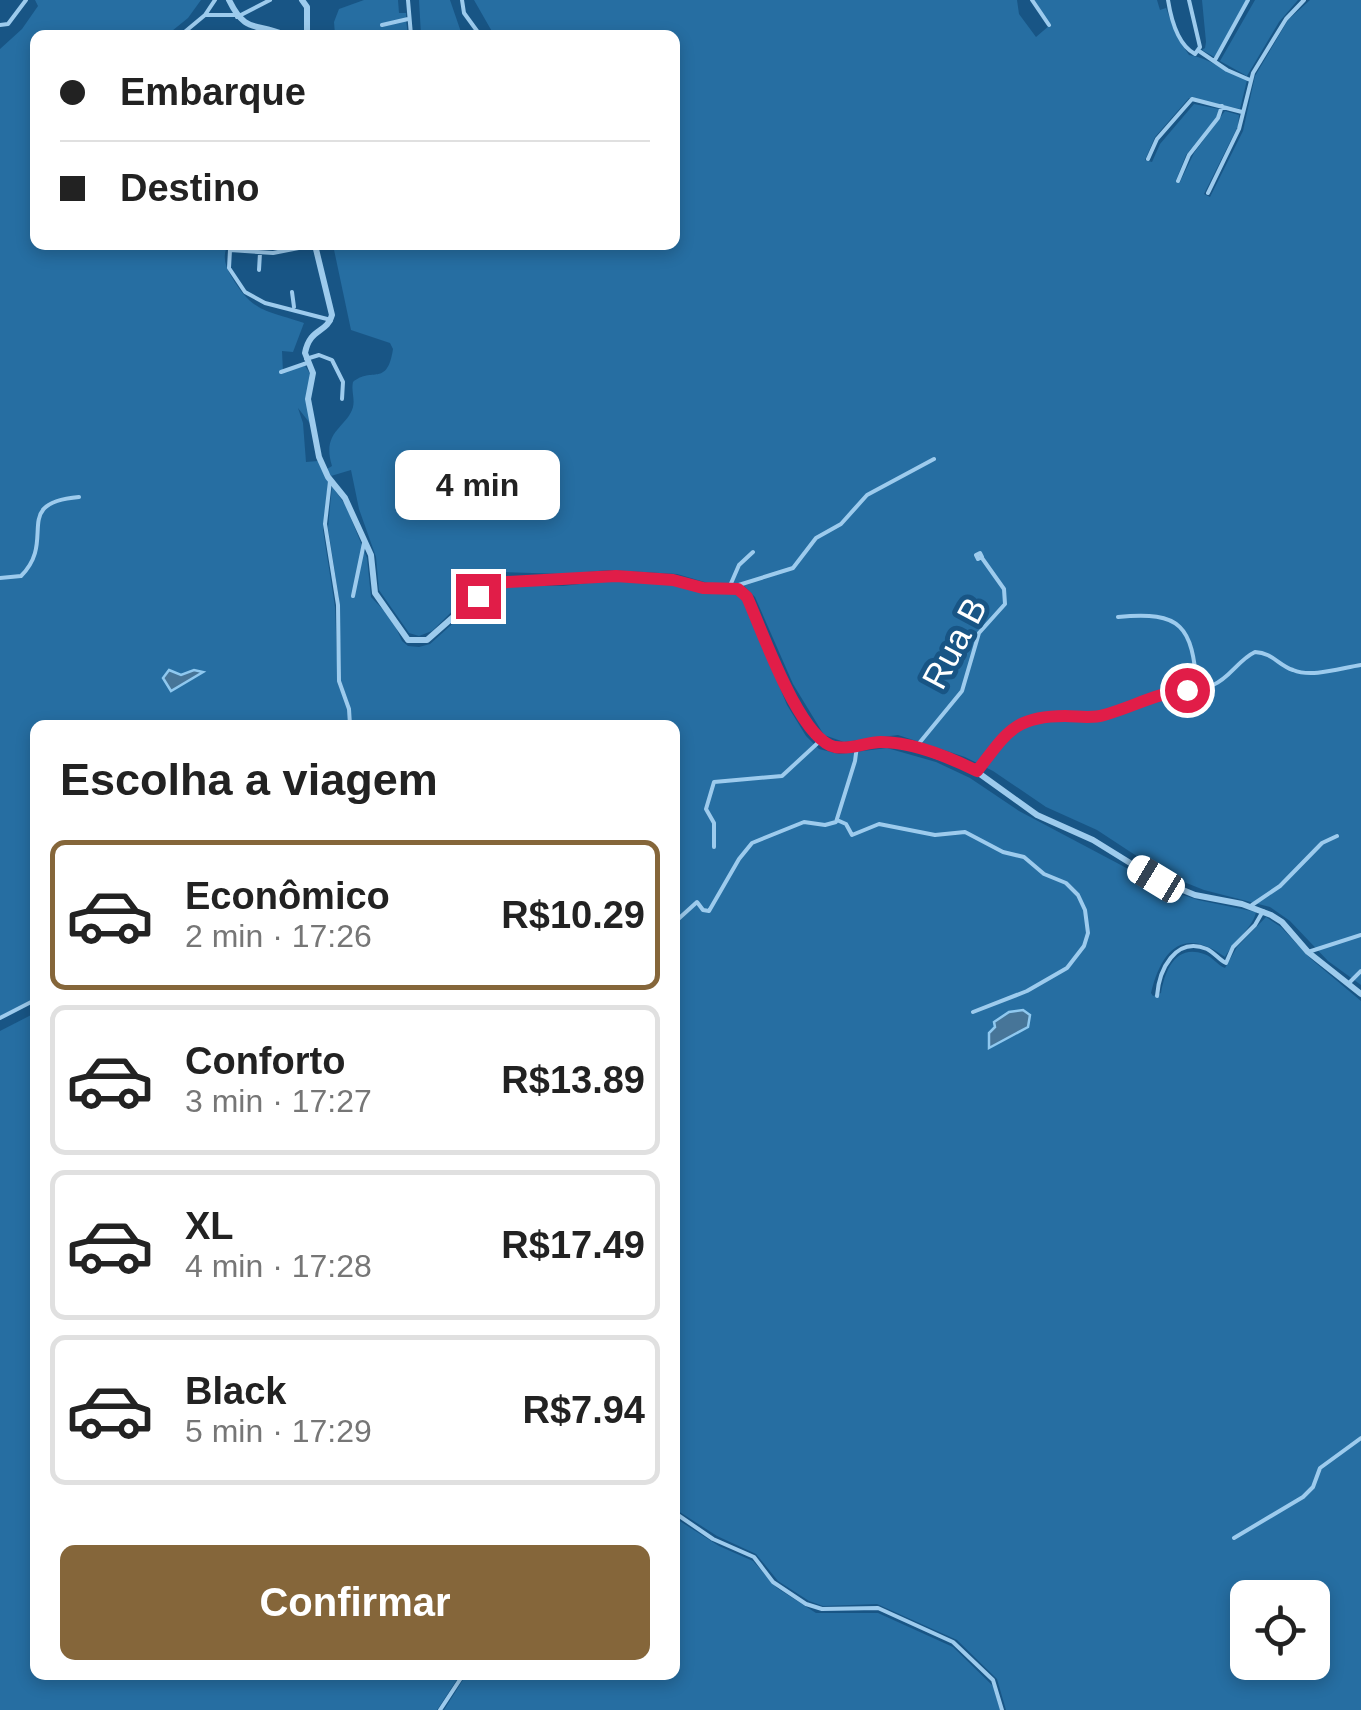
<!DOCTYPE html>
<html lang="pt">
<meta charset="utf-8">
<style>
:root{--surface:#fff;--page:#f6f6f6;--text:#222;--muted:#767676;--line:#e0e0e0;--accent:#85663a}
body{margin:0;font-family:Helvetica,sans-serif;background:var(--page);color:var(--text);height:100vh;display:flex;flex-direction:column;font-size:38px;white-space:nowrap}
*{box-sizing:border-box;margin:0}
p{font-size:32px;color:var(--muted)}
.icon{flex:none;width:55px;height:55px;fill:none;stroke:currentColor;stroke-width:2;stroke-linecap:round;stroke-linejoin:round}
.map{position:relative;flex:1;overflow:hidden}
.panel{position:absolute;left:30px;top:720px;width:650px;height:960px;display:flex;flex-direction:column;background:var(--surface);border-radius:15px;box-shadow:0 5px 15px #0003}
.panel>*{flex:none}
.top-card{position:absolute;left:30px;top:30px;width:650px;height:220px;border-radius:15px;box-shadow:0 5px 15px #0003;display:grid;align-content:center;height:220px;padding:0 30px;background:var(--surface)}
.controls{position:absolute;left:1230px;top:1580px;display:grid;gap:20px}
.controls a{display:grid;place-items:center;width:100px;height:100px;border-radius:15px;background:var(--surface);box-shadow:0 5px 15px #0003;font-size:50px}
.end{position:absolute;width:45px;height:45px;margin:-22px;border:12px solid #e11d48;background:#fff;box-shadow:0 0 0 5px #fff}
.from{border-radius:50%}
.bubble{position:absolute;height:70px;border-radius:15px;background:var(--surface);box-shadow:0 5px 15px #0003;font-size:32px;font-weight:600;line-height:70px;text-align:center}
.car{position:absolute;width:30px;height:60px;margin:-30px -15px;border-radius:12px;box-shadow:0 0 8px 2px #0007;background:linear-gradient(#fff 24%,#345 0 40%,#fff 0 76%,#345 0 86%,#fff 0)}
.top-card b{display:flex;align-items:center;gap:35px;height:95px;font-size:38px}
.top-card b+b{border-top:2px solid var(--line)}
.top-card i{width:25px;height:25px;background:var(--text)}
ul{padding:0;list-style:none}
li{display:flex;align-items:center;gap:30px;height:150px;margin:0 20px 15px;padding:0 10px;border:5px solid var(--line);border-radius:15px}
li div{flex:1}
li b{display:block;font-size:38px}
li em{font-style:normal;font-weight:600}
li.on{border-color:var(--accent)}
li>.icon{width:90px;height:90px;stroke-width:1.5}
h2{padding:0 30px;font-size:45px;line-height:120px}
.button{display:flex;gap:20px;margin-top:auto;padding:20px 30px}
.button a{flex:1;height:115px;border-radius:15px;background:var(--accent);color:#fff;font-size:40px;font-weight:600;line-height:115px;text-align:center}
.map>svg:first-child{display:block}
.green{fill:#266ea2;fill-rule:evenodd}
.water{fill:#477598;stroke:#8fc8ef;stroke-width:2.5}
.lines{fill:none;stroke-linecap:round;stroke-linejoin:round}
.minor{stroke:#9dcbed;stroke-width:4}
.tertiary{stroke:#9dcbed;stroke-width:6}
.route{stroke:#e11d48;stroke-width:12}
.labels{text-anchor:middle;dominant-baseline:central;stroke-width:10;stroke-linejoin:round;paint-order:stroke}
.street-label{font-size:35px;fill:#fff;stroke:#185585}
</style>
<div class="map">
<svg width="1361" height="1710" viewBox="0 0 1361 1710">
<rect width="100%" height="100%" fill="#185585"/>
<path class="green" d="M35,0H201L188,18L167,35H35V245H228C222,256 225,265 231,276C253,313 265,310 304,323L293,352L282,351L283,372L305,366L311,375L306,397L312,426L298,408L303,423L306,462L318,461L328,482L323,530L335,607L338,684L348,709V725H35V998L0,1016V49L22,29L38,6Z
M364,0H398L399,13H406V18L380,24L382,26L406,20L408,35H335L334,22L339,9Z
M419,0H450L462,35H421Z
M474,0H1017L1019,14L1036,37L1050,25L1034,0H1157L1160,10L1166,8L1177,37L1189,55C1209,58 1226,72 1247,80L1240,109L1189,98L1155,137L1145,160L1152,162L1160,144L1194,104L1219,109L1217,117L1186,155L1176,180L1180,182L1194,153L1225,111L1239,115L1238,126L1204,194L1210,197L1243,131L1255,76L1288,20L1310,0H1361V985L1328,961L1290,921L1270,907L1204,890L1164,874L1097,830L1046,807L993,771L965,757L898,735L844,742L824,735L793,684L755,597L741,583H708L677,574L609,570L565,574L504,572L481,583L432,631L419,636L409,633L379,590L376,557L359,509L351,470L331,476L327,469L332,466C321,431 347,428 353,407C355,398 351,391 353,382C372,366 387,388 393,349L390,343L351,330L333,245H675V35H494Z
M1202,0H1249L1216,58L1202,50L1205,48L1206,42Z
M1255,0H1298L1279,22L1247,76L1220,61Z
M332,486L346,506L367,558L371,597L392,619L402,641L408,646L419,647L430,644L480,599L504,586H563L605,581L671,584L698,592L735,593L746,604L787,705L806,736L819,749L839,754L887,748L936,762L970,778L1019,811L1168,890L1198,900L1256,912C1253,928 1233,942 1225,957C1184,927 1162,948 1151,993L1153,996L1161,993C1165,971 1175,944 1204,954C1213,957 1217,965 1225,968L1237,947L1266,917L1281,927L1311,959L1361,1001V1710H1006L997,1679L957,1640L877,1604L823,1606L809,1601L778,1581L756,1554L717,1536L675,1509V725H351L350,706L341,681L339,599L328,528ZM1248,1598H1312V1662H1248Z
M35,1013V1675H460L437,1710H0V1031Z
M675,1518L719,1546L753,1561L777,1588L816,1613H878L953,1647L993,1686L1000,1710H444L466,1675H675Z"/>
<path class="water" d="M169,670L181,675L194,670L203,672L171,691L163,678Z
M1023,1010L1030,1015L1028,1027L989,1048V1033L995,1027L994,1022L1009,1012Z"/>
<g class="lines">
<path class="minor" d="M408,0L411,35
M462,0L464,13L480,35
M1032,0L1049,25
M1168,0C1171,19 1178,45 1195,54L1200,47L1189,0
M205,15H235
M237,17L270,0
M0,25L8,24L26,0
M382,25L408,19
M181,35L205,15L215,0
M1199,51L1227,70L1250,80
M1215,60L1248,0
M1148,159L1157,139L1192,99L1242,112
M1178,181L1189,155L1218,118L1222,106
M1208,193L1239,129L1253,73L1286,19L1304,0
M314,245L273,253L230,250L229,268L245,292L265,303L331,320
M259,270L260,253
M292,292L294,307
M306,359L319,355L332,360L343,382L342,399
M281,372L307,363
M330,481L325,524L338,605L339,681L349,709L350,725
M980,553L982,557L978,559L976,555Z
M0,578L21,576C58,539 10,503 79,497
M729,588L793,568L816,538L841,524L867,495L934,459
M729,588L739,565L753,552
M353,596L364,543
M1118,617C1182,611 1192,626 1197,687
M916,747L962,691L979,633L1005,604L1004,589L982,558
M977,771C1026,706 1018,722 1093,717C1116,715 1137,699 1159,694C1176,689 1196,691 1213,685C1230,678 1238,660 1255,652C1273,653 1278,665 1293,670C1312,678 1341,668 1361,665
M837,820L846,824L852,835L879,824L935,835L965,832L1003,852L1024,857L1044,874L1066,883L1078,895L1085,910L1088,933L1084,946L1067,968L1027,991L973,1012
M714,847V823L706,809L714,782L782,776L821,740
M1252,905L1280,886L1322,843L1337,836
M675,922L697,902L703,910L709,911L739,859L752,843L804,822L825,825L836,822L855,761L857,746
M1308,952L1361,935
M1348,984L1361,971
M1157,996C1159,970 1175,936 1207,949C1215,953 1219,960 1226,963L1233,947L1255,925L1263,911
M0,1018L35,1000
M675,1513L713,1539L754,1557L773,1582L806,1604L822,1609L878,1608L953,1642L993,1680L1002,1710
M1234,1538L1303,1497L1313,1487L1320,1468L1361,1438
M440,1710L463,1675"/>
<path class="tertiary" d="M229,0C246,35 256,22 284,35
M302,0L307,7V35
M315,245L332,315C327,334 310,327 305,353L313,373L308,399L319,457L328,477L345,498L371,555L375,593L408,640H427L485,589L507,582L616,575L673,580L703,588L738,589L747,597L792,696L808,725L823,741L841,747L877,742L903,744L973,769L1037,815L1093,840L1156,879L1195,895L1242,904L1271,915L1282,922L1308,952L1361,994"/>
</g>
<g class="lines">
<path class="route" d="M478,596L492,586L507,582L616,576L673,580L703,588L738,589L747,597C762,630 799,739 835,747C851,750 866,742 881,742C913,742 949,757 977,771C1006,734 1013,716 1065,716C1078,716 1091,719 1104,715C1133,707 1156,693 1187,690"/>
</g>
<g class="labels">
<g class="street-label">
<text transform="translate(954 643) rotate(-62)">Rua B</text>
</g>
</g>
</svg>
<div class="controls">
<a><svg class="icon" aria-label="locate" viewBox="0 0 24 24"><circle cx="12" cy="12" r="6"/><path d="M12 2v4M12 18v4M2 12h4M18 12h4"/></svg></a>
</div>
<i class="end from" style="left:1187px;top:690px"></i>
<i class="end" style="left:478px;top:596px"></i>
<div class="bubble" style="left:395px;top:450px;width:165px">4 min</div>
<i class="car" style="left:1156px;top:879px;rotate:301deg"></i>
<div class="top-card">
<b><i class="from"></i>Embarque</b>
<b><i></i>Destino</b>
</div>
<section class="panel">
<h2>Escolha a viagem</h2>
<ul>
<li class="on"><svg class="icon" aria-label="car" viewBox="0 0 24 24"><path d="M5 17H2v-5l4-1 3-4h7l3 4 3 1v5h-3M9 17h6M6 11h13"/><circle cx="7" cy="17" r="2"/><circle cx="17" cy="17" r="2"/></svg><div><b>Econômico</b><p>2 min · 17:26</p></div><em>R$10.29</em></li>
<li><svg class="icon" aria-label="car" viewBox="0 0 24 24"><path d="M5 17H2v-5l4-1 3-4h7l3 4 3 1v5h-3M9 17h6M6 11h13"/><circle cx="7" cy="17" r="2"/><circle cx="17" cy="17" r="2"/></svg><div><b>Conforto</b><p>3 min · 17:27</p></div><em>R$13.89</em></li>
<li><svg class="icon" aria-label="car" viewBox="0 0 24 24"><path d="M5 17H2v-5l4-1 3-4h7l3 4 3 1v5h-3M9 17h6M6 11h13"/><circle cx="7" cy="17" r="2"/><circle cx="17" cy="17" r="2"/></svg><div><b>XL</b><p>4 min · 17:28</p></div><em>R$17.49</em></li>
<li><svg class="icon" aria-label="car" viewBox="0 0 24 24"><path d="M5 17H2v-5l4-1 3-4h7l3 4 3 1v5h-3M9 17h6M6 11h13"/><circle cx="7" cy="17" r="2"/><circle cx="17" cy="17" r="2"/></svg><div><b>Black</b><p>5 min · 17:29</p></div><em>R$7.94</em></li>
</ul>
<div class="button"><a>Confirmar</a></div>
</section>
</div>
